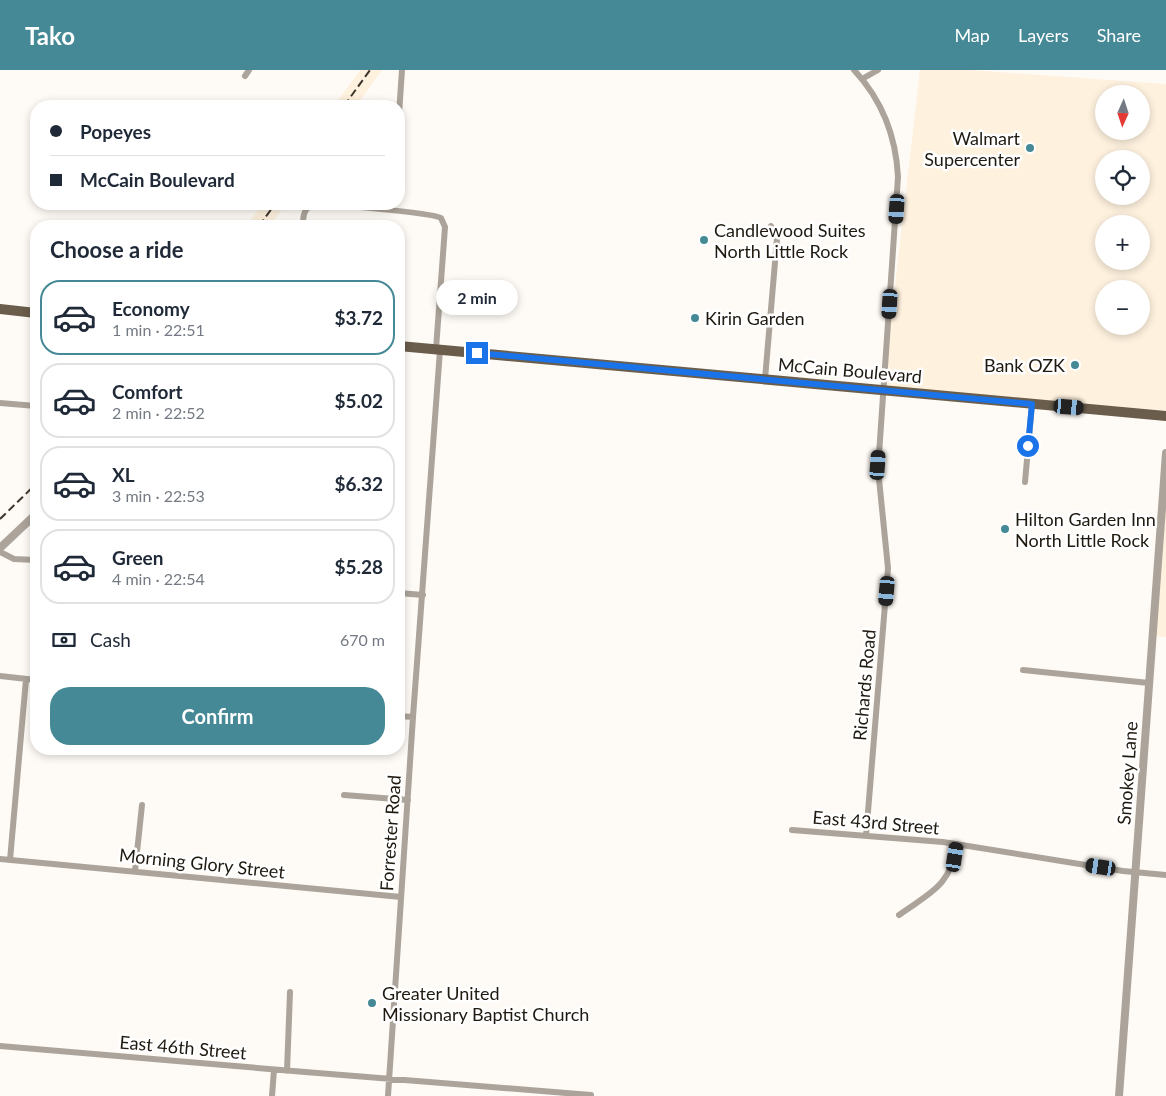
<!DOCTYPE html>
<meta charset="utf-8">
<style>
:root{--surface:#fff;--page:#f6f6f7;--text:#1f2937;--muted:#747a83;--line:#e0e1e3;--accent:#448995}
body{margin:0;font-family:Lato,sans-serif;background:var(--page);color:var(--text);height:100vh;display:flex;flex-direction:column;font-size:19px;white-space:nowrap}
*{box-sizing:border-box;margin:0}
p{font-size:16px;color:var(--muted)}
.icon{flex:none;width:28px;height:28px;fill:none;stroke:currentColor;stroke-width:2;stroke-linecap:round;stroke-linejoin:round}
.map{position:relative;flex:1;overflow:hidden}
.panel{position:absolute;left:30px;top:150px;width:375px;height:535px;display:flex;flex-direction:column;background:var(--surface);border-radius:20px;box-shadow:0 2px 8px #0003}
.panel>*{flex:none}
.guide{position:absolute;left:30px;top:30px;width:375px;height:110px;border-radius:20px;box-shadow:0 2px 8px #0003;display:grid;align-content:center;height:110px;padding:0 20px;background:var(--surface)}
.needle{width:32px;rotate:183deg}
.tools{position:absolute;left:1095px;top:15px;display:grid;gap:10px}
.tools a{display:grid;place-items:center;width:55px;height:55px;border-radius:50%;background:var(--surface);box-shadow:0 2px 8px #0003;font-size:25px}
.end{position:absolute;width:22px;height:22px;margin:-11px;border:6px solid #1a73e8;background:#fff;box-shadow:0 0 0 2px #fff}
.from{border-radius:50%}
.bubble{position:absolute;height:35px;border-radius:18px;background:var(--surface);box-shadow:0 2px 8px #0003;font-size:16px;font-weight:700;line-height:35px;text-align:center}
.car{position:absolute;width:15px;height:30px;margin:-15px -8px;border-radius:6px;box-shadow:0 0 4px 1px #0007;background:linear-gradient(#222 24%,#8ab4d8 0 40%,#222 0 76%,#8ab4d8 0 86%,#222 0)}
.guide b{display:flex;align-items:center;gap:18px;height:48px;font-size:19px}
.guide b+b{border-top:1px solid var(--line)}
.guide i{width:12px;height:12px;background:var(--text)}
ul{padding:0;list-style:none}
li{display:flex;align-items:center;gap:15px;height:75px;margin:0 10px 8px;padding:0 10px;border:2px solid var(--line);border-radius:20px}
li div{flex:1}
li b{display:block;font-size:19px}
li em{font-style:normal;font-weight:700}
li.current{border-color:var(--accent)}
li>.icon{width:45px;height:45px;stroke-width:1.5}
h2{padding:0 20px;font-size:22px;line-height:60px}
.pay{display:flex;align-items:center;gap:12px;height:55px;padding:0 20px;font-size:19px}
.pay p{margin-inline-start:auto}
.primary-button{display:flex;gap:10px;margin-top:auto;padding:10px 20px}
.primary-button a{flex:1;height:58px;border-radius:20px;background:var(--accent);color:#fff;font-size:20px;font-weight:700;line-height:58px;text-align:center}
header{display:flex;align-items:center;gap:30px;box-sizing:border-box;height:70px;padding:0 25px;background:var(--accent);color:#fff}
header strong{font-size:24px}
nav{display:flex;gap:28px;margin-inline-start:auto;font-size:18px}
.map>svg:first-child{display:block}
.built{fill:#fef1de;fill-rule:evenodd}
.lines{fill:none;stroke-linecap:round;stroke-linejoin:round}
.minor{stroke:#aca49a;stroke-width:6}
.tertiary{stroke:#aca49a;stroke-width:8}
.primary{stroke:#6a5d4b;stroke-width:10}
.rail{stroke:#3c362d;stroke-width:2;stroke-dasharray:8 4;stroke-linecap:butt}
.route{stroke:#1a73e8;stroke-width:6}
.poi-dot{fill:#448995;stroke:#fff;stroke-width:2}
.labels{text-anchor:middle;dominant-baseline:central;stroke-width:5;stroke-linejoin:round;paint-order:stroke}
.poi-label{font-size:18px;fill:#1f1910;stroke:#fff;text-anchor:start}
.street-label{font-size:18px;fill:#1f1910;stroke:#fff}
</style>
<header>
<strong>Tako</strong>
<nav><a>Map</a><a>Layers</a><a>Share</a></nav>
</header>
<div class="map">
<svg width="1166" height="1026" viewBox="0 0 1166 1026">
<rect width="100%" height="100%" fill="#fefaf5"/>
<path class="built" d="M360,0H382L356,36H334Z
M920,0H970L1166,14V346L883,320ZM1104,24H1141V61H1104ZM1104,89H1141V126H1104ZM1104,154H1141V191H1104ZM1104,219H1141V256H1104Z
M263,134H286L270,156H246Z
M1166,379V567L1152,566Z"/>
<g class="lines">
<path class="minor" d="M854,0C882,30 896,66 898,107L878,399L888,498L866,766
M245,6L249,0
M862,9L878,0
M399,44L402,0
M303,156C303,149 303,139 311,136C319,132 432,143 441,148L445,157L436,279
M765,309L777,169L771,156
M0,333L36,336
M1025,412L1032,334
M0,482L14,489L36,490
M399,523L423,525
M1023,600L1149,613
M0,606L36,610
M399,646L413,647
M344,725L408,730
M792,760L943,772L1123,801L1166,805
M0,789L401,827
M10,790L26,609
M135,801L142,735
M899,845C931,822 950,817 957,774
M0,976L305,1002L591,1025
M287,1001L290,922
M272,1026L274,1000
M388,1026L413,647L440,280"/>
<path class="tertiary" d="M0,478L36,444
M1119,1026L1166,383"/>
<path class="primary" d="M0,239L36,243
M399,276L1166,346"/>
<path class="rail" d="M344,36L370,0
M259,156L275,134
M0,449L36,414"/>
</g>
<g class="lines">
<path class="route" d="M477,283L1032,334L1028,376"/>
</g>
<g class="poi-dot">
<circle cx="1030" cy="78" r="5"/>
<circle cx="704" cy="170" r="5"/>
<circle cx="695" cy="248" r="5"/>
<circle cx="1075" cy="295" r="5"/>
<circle cx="1005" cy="459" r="5"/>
<circle cx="372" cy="933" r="5"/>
</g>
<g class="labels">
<g class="poi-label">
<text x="1020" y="68" text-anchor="end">Walmart<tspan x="1020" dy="21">Supercenter</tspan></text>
<text x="714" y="160">Candlewood Suites<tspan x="714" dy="21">North Little Rock</tspan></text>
<text x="705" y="248">Kirin Garden</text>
<text x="1065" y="295" text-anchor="end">Bank OZK</text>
<text x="1015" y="449">Hilton Garden Inn<tspan x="1015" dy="21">North Little Rock</tspan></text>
<text x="382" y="923">Greater United<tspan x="382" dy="21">Missionary Baptist Church</tspan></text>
</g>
<g class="street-label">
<text transform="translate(850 300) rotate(5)">McCain Boulevard</text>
<text transform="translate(864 615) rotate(-85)">Richards Road</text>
<text transform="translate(1127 703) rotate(-86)">Smokey Lane</text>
<text transform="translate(876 752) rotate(5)">East 43rd Street</text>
<text transform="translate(390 763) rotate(-86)">Forrester Road</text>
<text transform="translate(202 793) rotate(6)">Morning Glory Street</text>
<text transform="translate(183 977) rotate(5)">East 46th Street</text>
</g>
</g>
</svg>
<div class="tools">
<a><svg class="needle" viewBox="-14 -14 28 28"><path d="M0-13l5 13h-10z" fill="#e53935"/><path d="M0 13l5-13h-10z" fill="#747a83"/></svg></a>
<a><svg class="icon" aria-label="locate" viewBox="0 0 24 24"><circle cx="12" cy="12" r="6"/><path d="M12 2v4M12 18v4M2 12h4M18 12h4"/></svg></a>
<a>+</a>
<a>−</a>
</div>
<i class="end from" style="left:1028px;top:376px"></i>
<i class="end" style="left:477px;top:283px"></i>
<div class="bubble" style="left:436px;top:210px;width:82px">2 min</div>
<i class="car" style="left:897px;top:139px;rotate:184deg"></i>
<i class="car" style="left:890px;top:234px;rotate:184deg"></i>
<i class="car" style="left:1069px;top:337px;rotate:95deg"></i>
<i class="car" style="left:878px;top:395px;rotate:4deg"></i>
<i class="car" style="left:887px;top:521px;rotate:185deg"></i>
<i class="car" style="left:955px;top:787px;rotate:9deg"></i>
<i class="car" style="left:1101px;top:797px;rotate:279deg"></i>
<div class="guide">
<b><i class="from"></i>Popeyes</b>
<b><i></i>McCain Boulevard</b>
</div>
<section class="panel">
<h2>Choose a ride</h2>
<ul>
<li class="current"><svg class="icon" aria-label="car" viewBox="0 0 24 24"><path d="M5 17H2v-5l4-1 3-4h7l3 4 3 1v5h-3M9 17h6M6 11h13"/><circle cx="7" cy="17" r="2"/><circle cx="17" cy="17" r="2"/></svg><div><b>Economy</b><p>1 min · 22:51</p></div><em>$3.72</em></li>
<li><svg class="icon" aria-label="car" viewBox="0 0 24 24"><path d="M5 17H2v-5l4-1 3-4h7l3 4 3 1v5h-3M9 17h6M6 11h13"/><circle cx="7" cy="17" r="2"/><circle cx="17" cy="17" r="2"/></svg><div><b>Comfort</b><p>2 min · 22:52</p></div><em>$5.02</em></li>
<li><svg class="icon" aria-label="car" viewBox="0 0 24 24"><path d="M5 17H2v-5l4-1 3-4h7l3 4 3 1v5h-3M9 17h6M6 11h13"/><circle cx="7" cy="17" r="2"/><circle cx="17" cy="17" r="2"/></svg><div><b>XL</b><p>3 min · 22:53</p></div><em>$6.32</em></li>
<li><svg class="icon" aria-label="car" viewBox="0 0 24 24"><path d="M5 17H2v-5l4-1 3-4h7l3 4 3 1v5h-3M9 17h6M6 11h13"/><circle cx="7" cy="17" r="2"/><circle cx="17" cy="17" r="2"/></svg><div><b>Green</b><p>4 min · 22:54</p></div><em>$5.28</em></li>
</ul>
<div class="pay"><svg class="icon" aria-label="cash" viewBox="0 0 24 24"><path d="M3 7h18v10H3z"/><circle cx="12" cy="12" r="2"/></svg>Cash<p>670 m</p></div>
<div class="primary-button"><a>Confirm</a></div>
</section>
</div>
